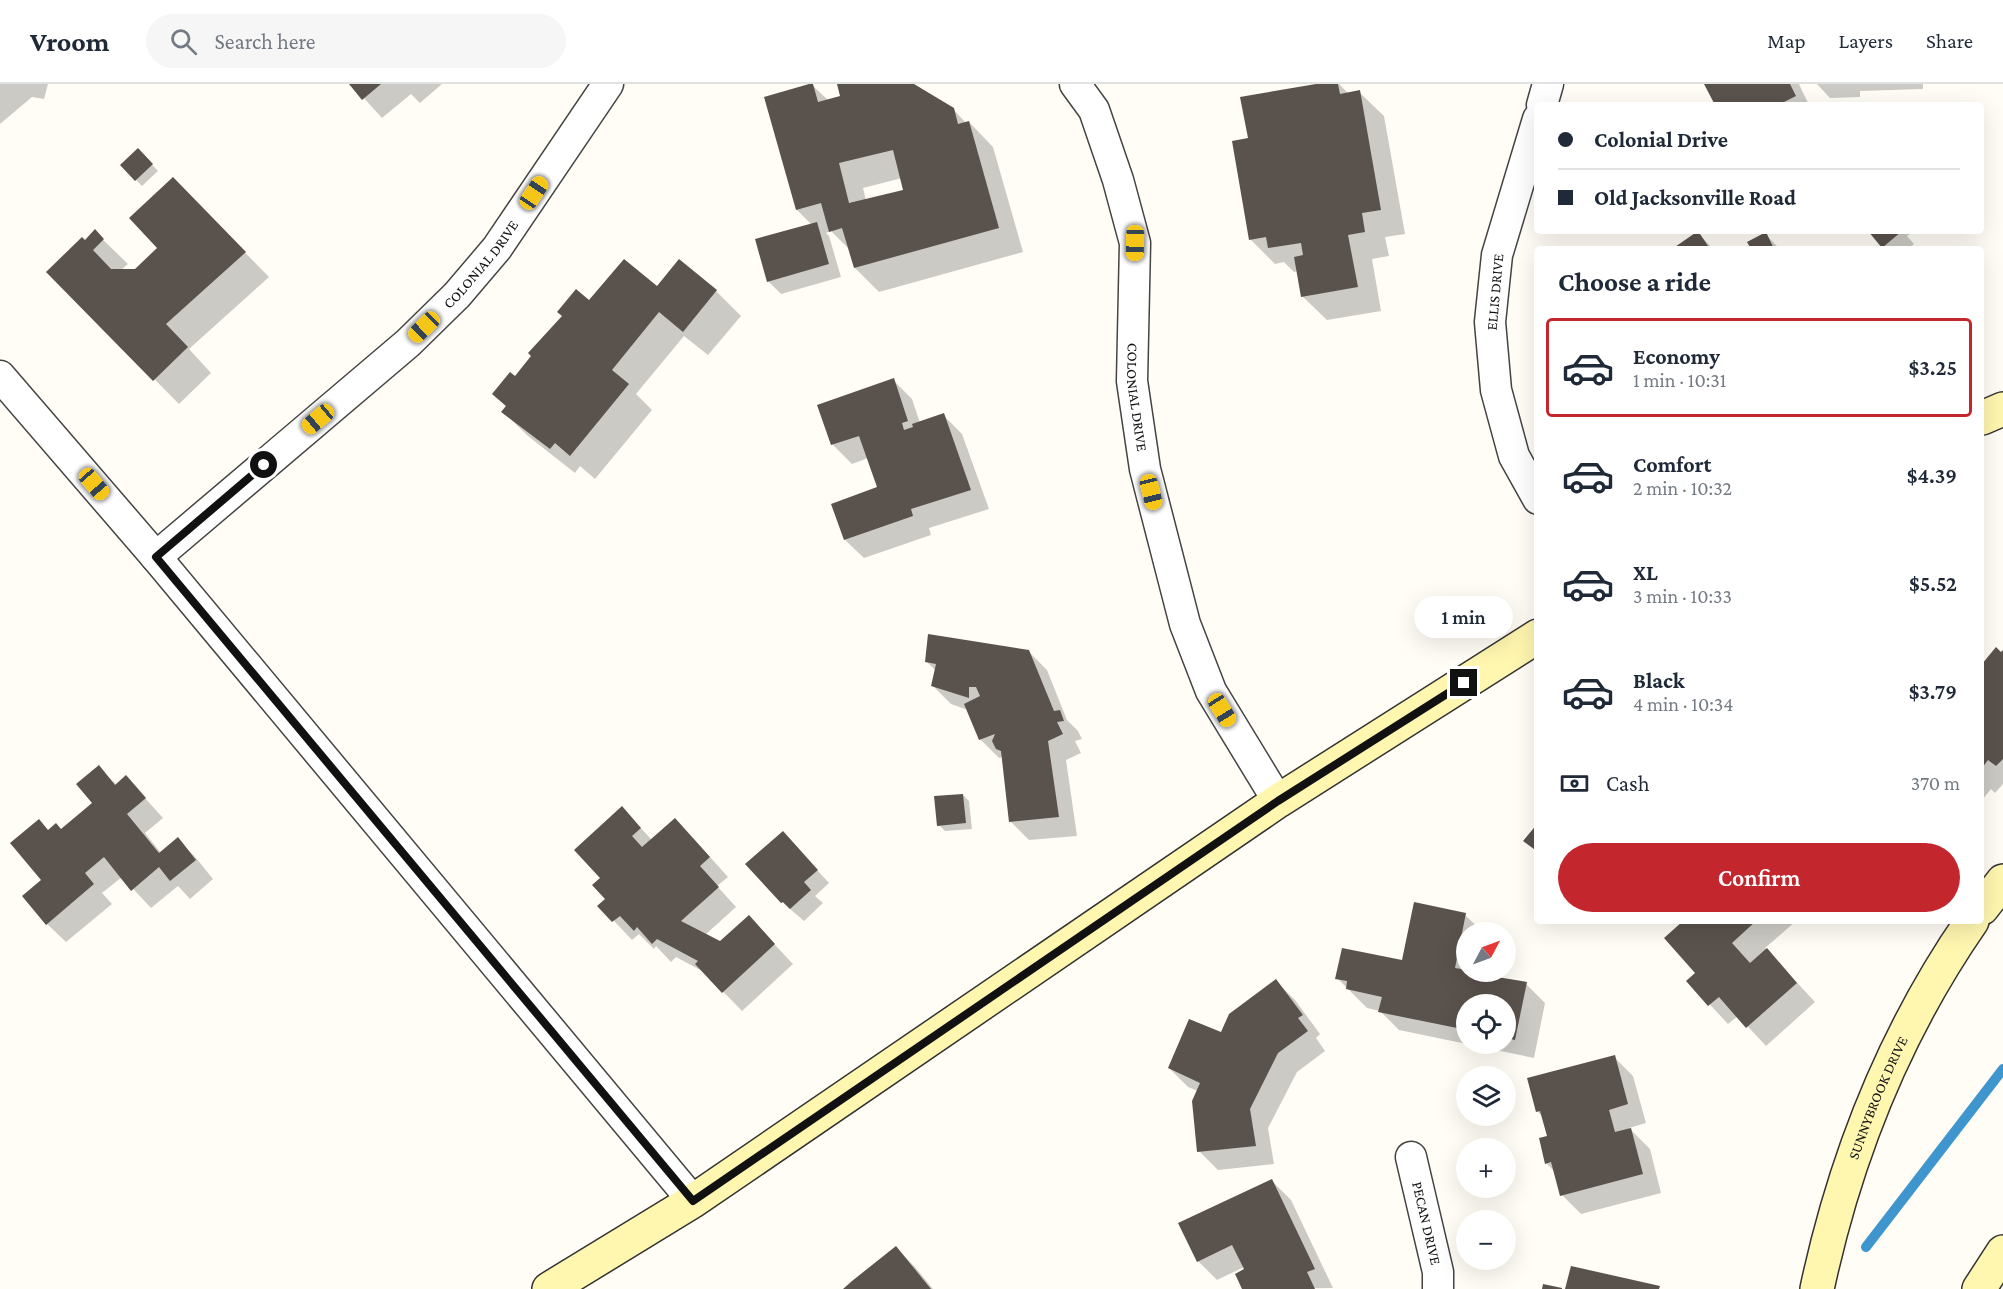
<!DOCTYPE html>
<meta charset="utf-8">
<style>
:root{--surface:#fff;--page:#f6f6f7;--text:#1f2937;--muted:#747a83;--line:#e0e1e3;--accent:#c4262e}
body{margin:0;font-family:"Crimson Pro",serif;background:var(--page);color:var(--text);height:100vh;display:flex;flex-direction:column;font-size:22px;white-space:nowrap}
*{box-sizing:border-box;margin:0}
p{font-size:20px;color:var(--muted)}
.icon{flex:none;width:33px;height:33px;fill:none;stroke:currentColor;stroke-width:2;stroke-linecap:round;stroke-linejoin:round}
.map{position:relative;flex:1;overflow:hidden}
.sheet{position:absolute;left:1534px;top:162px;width:450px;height:678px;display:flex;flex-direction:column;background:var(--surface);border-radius:6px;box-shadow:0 6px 24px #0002}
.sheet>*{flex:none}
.banner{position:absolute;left:1534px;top:18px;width:450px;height:132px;border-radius:6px;box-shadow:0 6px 24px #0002;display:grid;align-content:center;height:132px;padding:0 24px;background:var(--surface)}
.needle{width:39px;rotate:49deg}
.tools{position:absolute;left:1456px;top:838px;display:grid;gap:12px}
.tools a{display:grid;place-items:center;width:60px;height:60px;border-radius:50%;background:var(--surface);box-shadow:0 6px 24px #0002;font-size:30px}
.end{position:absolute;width:27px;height:27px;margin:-14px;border:8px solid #111;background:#fff;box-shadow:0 0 0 3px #fff}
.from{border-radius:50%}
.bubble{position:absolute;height:42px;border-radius:21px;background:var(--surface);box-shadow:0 6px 24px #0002;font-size:20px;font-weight:600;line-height:42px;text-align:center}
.car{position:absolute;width:18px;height:36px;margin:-18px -9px;border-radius:8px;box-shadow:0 0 4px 2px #0007;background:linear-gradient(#f5c518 24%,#345 0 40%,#f5c518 0 76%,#345 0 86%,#f5c518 0)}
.banner b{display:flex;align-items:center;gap:21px;height:57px;font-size:22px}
.banner b+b{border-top:2px solid var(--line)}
.banner i{width:15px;height:15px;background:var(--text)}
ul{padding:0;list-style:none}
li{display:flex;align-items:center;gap:18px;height:99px;margin:0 12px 9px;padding:0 12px;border:3px solid transparent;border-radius:6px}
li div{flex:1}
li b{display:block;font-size:22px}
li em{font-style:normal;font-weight:600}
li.active{border-color:var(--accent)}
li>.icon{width:54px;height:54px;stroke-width:1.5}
h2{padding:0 24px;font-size:27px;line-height:72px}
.pay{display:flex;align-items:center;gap:15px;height:66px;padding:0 24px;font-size:22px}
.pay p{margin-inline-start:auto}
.primary-button{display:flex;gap:12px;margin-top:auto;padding:12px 24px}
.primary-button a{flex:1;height:69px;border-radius:36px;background:var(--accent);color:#fff;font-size:24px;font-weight:600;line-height:69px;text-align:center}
header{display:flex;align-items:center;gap:36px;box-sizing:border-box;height:84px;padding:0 30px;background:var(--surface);border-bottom:2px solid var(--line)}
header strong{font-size:28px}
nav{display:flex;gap:33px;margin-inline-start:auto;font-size:21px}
.search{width:420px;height:54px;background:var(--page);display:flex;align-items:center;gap:15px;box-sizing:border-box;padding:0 21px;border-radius:33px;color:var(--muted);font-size:22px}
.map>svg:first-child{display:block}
.shadow{fill:#0003;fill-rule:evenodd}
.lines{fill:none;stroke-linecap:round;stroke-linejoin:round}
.stream{stroke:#3f96cf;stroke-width:10}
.building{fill:#5a524d;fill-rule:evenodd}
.street-casing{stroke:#444;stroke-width:33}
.secondary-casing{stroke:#333;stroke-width:36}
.street{stroke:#fff;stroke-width:30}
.secondary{stroke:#fff6b0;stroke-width:33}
.route{stroke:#111;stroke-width:8}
.labels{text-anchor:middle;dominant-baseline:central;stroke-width:6;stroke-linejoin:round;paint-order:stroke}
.street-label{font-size:15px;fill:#111;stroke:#fff}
</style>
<header>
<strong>Vroom</strong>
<div class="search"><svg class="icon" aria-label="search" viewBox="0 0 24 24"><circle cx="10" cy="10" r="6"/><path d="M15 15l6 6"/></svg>Search here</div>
<nav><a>Map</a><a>Layers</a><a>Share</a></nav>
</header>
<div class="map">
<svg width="2003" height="1205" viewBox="0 0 2003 1205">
<rect width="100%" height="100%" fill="#fffdf5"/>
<path class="shadow" d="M0,0H48L44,15L32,13L0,40Z
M351,0H442L420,19L411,10L382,34Z
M838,0H911L953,25L966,39L969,38L993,63L1023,168L879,208L855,184L850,166L831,147L826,149L829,152L841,193L781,210L768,197L812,141L797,126L812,1L829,17L842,13ZM902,94L905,107L866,116L863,104Z
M1324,0H1339L1349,10L1359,8L1384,32L1405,150L1385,153L1389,172L1372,175L1381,227L1327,236L1302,212L1298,187L1294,188L1284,178L1275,180L1251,156L1249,55Z
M1706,0H1799L1809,21H1716Z
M1817,0H1923V5L1860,7V13L1830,14Z
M138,66L158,87L142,102L122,81Z
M173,95L269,193L189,265L211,289L179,320L48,188L95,148L128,180L121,186L135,187L159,164Z
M1866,147H1913L1907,152L1914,160L1908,165H1885L1870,148L1868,149Z
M1698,149L1713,165H1675Z
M1765,150L1780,165H1753Z
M679,177L716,207L741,232L708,271L684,252L636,310L652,326L595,395L580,382L575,389L528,352L503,328L507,323L494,310L515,294L590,219L657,204Z
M893,296L912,315L920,339L943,331L962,350L989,425L929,444L931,451L864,474L845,456L879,404L868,374L852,380L833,361L819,322Z
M1996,565L2002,570L2003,569V700L1995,709L1991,705L1982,716V582Z
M1028,567L1047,586L1067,636L1078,647L1082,655L1075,657L1081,669L1066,676L1077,752L1029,756L1010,737L1003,673L999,674L980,655L968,626L951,620L932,601L936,587L926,577Z
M98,683L117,701L126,693L163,734L145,749L161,769L178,755L196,774L213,795L190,815L178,802L151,824L122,793L102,809L112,820L66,858L47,840L43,796L49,747H61L95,719Z
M963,711L969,717L972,745L945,747L939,741Z
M622,724L652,756L693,754L728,793L717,802L736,823L705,851L720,858L749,833L793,880L742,927L704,888L676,873L671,878L656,862L654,865L639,850L632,856L600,822L607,815L602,794Z
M795,762L829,799L815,812L823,819L804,837L782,818Z
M1465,831L1484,849H1467V888H1476V890L1526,900L1545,919L1534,974L1399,946L1380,927L1367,924L1337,894L1403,878ZM1467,921H1506V960H1467Z
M1685,837H1796L1765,864L1815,918L1766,962L1738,932L1728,940L1688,897L1697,889Z
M1276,897L1295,916L1320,950L1316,954L1325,967L1297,988L1268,1044L1274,1080L1218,1086L1199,1067L1198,1007L1188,1003L1169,984L1222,950Z
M1614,973L1633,992L1646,1039L1629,1044L1650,1065L1661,1109L1581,1130L1562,1111L1555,1088L1546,1079L1548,1053L1543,1033L1537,1027Z
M1272,1097L1291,1116L1333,1204L1243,1205L1246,1186L1244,1183L1217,1196L1198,1177Z
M896,1164L915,1183L933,1205H845Z"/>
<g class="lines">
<path class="stream" d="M1866,1163L2003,985"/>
</g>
<path class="building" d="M349,0H381L362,16Z
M809,0H813L818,18L840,12L837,0H914L954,24L958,40L969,37L999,144L854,184L842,144L829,148L821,119L796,126L764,13ZM893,66L903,106L849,119L839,79Z
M1316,0H1338L1340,10L1360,6L1381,126L1362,129L1365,148L1348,151L1358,203L1301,213L1294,173L1303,171L1301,159L1268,164L1266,153L1249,156L1232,57L1248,54L1240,13Z
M1704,0H1790L1796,12L1778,21H1715Z
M138,64L153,80L135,97L120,81Z
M173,93L246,168L166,240L188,263L153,297L46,188L82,153L85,156L95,145L104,155L93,166L111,185H135L157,164L129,134Z
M817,138L829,180L767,198L755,155Z
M1698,147L1710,165H1672Z
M1868,147H1902L1882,164Z
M1766,148L1774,165H1751L1747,158Z
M624,175L657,202L679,175L717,206L683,248L659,228L612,286L629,300L570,372L555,359L550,365L501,328L506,322L492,310L510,288L515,292L531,272L528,269L562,232L557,228L576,205L589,216Z
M894,294L908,337L902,339L904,346L913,343L912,340L944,329L971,406L911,425L913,432L844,456L831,420L877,403L859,352L831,361L817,321Z
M928,550L1029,566L1054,627L1060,626L1064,637L1057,638L1063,650L1048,657L1059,733L1009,738L1001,667L996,665L992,657L995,650L979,656L964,620L980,612L976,603H969V614L931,602L936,580L925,578Z
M1996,563L2001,568L2003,566V675L1996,682L1988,676L1982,684V580Z
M99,681L115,701L126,691L146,714L127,730L159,769L178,753L196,776L170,797L159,783L131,807L104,773L85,789L94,800L46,841L22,812L41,796L10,759L39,735L48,746L56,739L61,745L92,719L76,700Z
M963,710L966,739L937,742L934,712Z
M622,722L641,744L632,752L642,763L675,734L710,773L700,782L719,803L681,837L720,857L749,831L775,860L722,909L695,880L698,877L657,855L652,860L637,843L634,847L620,832L612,838L597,822L605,815L592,801L600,794L574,766Z
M1538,739V768L1523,757Z
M783,747L818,786L804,798L811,806L790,825L783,818L781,819L745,780Z
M1414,818L1466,829L1455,884L1467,886V888L1527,898L1515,956L1506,954V921H1467V946L1378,928L1382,913L1346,905L1347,897L1335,895L1342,864L1402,876Z
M1683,837H1756L1732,859L1750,879L1767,864L1797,899L1746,944L1719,913L1708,922L1686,897L1695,889L1664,854Z
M1276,895L1303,931L1298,934L1308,947L1278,969L1250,1025L1256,1062L1197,1068L1192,1017L1200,999L1168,984L1189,935L1221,948L1229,930Z
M1615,971L1628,1020L1609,1026L1615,1048L1631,1044L1643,1090L1560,1112L1551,1078L1545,1080L1539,1054L1547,1052L1540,1027L1536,1028L1527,994Z
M1272,1095L1315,1185L1307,1188L1315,1205H1242L1235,1190L1244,1185L1232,1161L1197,1178L1178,1139Z
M896,1162L931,1205H843L852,1197Z
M1571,1182L1660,1202L1659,1205H1565Z
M1543,1200L1562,1204V1205H1542Z"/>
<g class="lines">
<g class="street-casing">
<g id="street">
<path id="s1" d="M1075,0L1094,26L1118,96L1135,159L1132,297L1145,385L1185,540L1211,607L1278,717"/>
<path d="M1542,21L1548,0"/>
<path d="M1538,35L1497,171L1490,238L1496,306L1514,372L1538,415"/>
<path d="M0,292L156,473L693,1117"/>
<path id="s2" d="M156,473L408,259L457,211L497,164L608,0"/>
<path id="s3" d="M1411,1073L1438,1188V1205"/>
</g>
</g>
<g class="secondary-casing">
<g id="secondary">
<path d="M1982,334L2003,325"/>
<path d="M1982,824L2003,797"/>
<path d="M549,1205L693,1117L1278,717L1538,552"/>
<path id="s4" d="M1817,1205C1845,1074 1895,948 1972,837"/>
<path d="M1979,1205L2003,1168"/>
</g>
</g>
<use href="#street" class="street"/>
<use href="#secondary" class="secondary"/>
</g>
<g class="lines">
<path class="route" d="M264,381L156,473L693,1117L1278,717L1464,599"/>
</g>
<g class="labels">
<g class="street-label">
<text stroke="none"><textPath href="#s2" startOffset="438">COLONIAL DRIVE</textPath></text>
<text transform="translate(1495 208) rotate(-85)">ELLIS DRIVE</text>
<text stroke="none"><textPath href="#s1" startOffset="326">COLONIAL DRIVE</textPath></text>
<text stroke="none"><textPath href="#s4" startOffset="201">SUNNYBROOK DRIVE</textPath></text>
<text stroke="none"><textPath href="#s3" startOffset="68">PECAN DRIVE</textPath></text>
</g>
</g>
</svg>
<div class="tools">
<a><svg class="needle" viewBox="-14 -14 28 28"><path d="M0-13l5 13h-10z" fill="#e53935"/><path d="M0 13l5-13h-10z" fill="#747a83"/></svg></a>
<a><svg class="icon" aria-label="locate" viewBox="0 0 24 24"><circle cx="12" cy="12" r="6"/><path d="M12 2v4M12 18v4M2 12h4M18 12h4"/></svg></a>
<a><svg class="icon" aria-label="layers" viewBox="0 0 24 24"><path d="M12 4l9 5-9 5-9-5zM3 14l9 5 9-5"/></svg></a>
<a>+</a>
<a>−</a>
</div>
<i class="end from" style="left:264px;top:381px"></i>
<i class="end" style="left:1464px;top:599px"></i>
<div class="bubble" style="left:1414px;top:512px;width:99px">1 min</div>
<i class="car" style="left:534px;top:109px;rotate:34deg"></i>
<i class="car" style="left:1135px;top:159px;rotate:181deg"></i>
<i class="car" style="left:424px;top:243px;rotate:226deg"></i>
<i class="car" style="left:318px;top:335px;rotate:230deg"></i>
<i class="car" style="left:94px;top:400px;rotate:139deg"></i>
<i class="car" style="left:1151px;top:408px;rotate:166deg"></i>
<i class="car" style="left:1222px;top:626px;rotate:148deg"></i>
<div class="banner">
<b><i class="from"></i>Colonial Drive</b>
<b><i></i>Old Jacksonville Road</b>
</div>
<section class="sheet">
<h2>Choose a ride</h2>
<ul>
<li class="active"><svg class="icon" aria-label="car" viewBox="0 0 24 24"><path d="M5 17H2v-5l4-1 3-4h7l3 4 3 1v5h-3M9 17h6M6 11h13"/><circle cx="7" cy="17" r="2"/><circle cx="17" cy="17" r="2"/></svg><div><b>Economy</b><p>1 min · 10:31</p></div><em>$3.25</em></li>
<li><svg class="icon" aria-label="car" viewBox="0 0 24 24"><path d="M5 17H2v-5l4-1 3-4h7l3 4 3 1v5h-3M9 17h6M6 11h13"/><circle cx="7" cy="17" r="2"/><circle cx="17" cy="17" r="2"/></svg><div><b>Comfort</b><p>2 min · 10:32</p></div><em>$4.39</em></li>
<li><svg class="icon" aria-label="car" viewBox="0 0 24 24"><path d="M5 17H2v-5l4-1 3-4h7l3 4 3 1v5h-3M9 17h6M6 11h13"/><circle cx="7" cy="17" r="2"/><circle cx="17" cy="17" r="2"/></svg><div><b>XL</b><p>3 min · 10:33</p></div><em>$5.52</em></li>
<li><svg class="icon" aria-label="car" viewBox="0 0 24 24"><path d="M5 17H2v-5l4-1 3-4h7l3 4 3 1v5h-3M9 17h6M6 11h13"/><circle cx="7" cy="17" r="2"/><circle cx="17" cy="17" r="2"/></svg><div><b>Black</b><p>4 min · 10:34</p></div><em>$3.79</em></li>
</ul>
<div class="pay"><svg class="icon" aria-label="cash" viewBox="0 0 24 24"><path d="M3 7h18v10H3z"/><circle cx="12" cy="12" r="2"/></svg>Cash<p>370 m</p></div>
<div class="primary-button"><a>Confirm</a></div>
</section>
</div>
